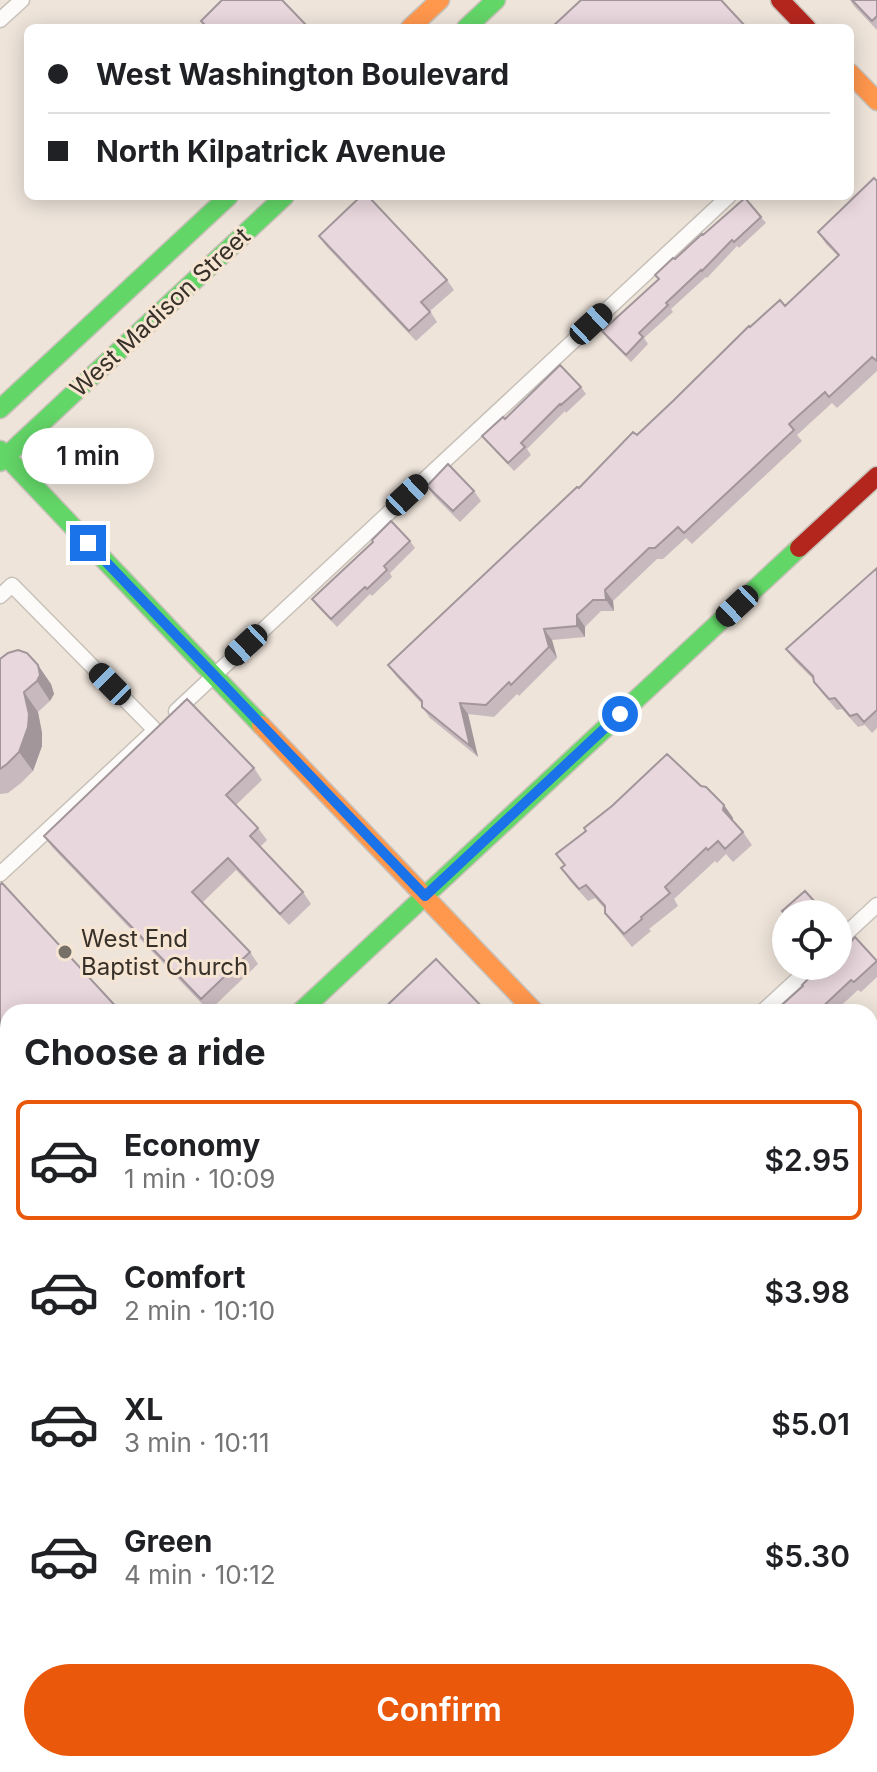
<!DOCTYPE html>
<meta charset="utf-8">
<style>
:root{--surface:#fff;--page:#f6f6f6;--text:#202124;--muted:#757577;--line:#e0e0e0;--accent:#ea580c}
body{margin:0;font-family:Inter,sans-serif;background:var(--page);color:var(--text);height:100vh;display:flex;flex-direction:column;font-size:30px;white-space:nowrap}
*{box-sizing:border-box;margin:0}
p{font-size:26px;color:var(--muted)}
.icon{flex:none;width:44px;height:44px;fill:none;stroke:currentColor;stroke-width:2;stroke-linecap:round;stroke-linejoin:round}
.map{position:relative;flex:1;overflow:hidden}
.details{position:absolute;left:0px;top:1004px;width:878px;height:768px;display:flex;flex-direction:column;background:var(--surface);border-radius:24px 24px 0 0;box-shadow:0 4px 20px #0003}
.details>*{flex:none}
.banner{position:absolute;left:24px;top:24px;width:830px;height:176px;border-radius:12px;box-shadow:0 4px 20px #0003;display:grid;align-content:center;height:176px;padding:0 24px;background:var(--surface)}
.tools{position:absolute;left:772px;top:900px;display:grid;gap:16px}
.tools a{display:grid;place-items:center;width:80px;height:80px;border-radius:50%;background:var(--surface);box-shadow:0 4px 20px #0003;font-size:40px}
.end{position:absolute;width:36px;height:36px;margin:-18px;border:10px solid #1a73e8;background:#fff;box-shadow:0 0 0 4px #fff}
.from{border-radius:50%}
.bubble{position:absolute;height:56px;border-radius:28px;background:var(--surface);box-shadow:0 4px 20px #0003;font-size:26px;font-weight:600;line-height:56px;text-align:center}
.car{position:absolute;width:24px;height:48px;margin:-24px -12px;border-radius:10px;box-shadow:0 0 6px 2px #0007;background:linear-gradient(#222 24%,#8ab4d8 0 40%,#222 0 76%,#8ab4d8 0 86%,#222 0)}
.banner b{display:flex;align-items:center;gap:28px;height:76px;font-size:30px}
.banner b+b{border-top:2px solid var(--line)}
.banner i{width:20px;height:20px;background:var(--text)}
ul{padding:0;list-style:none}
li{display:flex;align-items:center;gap:24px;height:120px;margin:0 16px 12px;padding:0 8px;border:4px solid transparent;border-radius:12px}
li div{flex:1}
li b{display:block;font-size:30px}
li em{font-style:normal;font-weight:600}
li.selected{border-color:var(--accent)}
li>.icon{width:72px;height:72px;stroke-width:1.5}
h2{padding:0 24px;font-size:36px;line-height:96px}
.primary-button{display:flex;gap:16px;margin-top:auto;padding:16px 24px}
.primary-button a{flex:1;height:92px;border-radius:48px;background:var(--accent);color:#fff;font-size:32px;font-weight:600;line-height:92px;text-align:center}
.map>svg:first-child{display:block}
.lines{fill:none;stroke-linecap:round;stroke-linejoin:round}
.lane-casing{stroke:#c8c1b9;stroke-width:17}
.street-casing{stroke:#c8c1b9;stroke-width:31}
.fast-casing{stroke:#c8c1b9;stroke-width:21}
.slow-casing{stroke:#c8c1b9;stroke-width:21}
.jam-casing{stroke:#c8c1b9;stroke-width:21}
.lane{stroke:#fcfbf9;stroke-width:14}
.street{stroke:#fcfbf9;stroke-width:28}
.fast{stroke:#63d668;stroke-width:18}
.slow{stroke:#ff974d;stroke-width:18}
.jam{stroke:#b3261e;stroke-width:18}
.rail-casing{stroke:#d4d1ce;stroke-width:9}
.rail{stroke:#f6e5d2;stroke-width:6;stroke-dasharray:18;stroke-linecap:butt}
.wall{fill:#c8b9be}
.shaded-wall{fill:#a2969b}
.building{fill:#e8d7dd;stroke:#a2969b;stroke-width:2}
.route{stroke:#1a73e8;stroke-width:10}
.poi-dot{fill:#777068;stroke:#f6e5d2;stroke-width:3}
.labels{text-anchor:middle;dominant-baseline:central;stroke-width:6;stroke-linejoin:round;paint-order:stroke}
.street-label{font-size:24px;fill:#37312a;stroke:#f6e5d2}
.poi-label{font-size:24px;fill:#37312a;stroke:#f6e5d2;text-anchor:start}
</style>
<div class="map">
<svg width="877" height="1772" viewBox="0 0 877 1772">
<rect width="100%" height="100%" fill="#eee4da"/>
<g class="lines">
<g class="lane-casing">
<path id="lane" d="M0,20L22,0
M0,596L12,585L155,730
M176,711L729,196
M0,874L152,733
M838,941L877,905
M762,1012L812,966
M0,1123L8,1132
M0,1146L8,1139
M342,1764L349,1772
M863,1772L877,1759"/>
</g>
<g class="street-casing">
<path id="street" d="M870,1338L877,1331
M870,1364L877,1371
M403,1772L412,1764"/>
</g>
<g class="fast-casing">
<path id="fast" d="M466,28L496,0
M0,409L229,196
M0,450L261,725
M0,462L285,196
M300,1012L799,548"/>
</g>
<g class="slow-casing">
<path id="slow" d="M410,28L440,0
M850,73L877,101
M261,725L535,1012
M0,1290L8,1282"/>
</g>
<g class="jam-casing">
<path id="jam" d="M780,0L807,28
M799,548L877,476"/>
</g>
<use href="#lane" class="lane"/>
<use href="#street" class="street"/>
<use href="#fast" class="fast"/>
<use href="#slow" class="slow"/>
<use href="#jam" class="jam"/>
<g class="rail-casing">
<path id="rail" d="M0,1702L8,1710
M0,1727L8,1735
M36,1764L44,1772
M60,1764L68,1772"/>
</g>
<use href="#rail" class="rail"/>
</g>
<path class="wall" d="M850,0H877V30L854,6Z
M877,181V371L837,408L832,403L797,435L802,441L692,544L686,538L663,559H657L613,601L614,611H601L585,627V637L552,640L557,658L519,696L517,694L494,717L468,714L478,757L430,718L422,707V704L396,676L388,665L637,435L750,327L785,306L838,256L826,244L818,232Z
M761,217L766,223L739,248L737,246L707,278L706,277L671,309L673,312L644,338L648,344L631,362L607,338L602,331L658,280L703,235Z
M319,236L447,280L454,290L430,311L437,322L416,341L326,246Z
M581,387L586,394L566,413L565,411L527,449L531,455L514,471L488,443L482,436L505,419Z
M427,486L474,491L481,501L460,522L434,496Z
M410,541L415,548L390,573L392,577L372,596L370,594L337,627L317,606L312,599Z
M877,568V728L872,733L865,725L858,727L842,709L837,710L822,693L814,680L794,660L786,649Z
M0,659L51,684L54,694L50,701L38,712L42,733V746L33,771L21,783L8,793L0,794Z
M254,768L262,780L236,805L258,828L267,840L260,847L303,892L311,904L289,925L236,870L202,903L250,952L258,964L209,1011L53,848L44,836Z
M701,786L724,805L733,818L732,821L743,832L752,845L733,862L726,854L717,863L715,861L674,899L678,906L649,929L651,931L632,947L614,925L605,913V909L595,898L588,901L570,881L561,868L565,865L556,854Z
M851,942L877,961V977L861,992L858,990L834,1012H774Z
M877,1049V1174L870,1181V1055Z
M545,1764H691L683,1772H536Z"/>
<path class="shaded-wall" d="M605,590L613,601L614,611L606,600Z
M577,615L585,627V637L577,626Z
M544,629L552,640L557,658L549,647Z
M38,665L51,684L54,694L50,701L37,681Z
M24,692L38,712L42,733V746L33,771L19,752Z
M460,703L468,714L478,757L470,746Z
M724,805L733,818L732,823L723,810Z"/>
<path class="building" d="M222,0H282L309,28H208L201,21Z
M581,0H721L747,28H551Z
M852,0H877V16L872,21Z
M874,178L877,181V361L872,357L829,397L825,392L789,424L794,430L684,533L678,527L655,548H649L605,590L606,600H593L577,615V626L544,629L549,647L511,685L509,682L486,705L460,703L470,746L422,707V701L388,665L577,487L579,488L633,432L637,435L673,401L749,326L750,327L780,300L785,306L839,255L818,232Z
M361,196H368L447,280L421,302L430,312L409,331L319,236Z
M745,198L761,217L734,242L732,240L702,271L701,270L666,303L668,305L639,333L643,337L626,355L602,331L659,279L655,275L673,258L675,259L702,234L703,235Z
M560,365L581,387L561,405L560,404L521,443L525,447L508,463L482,436L503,417L505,419Z
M448,464L474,491L453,511L427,486Z
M391,521L410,541L384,566L387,570L367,589L365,587L331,619L312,599L373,542L372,540Z
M877,568V710L864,722L857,714L850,716L835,698L829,699L814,682L813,676L786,649Z
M18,650L27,653L38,665L40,675L37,681L24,692L29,714L28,727L19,752L7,764L0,769V659L8,653Z
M187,699L254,768L226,795L258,828L250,836L303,892L280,914L228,858L192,892L250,952L201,999L44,836Z
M667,754L701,786L706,787L724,805L723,810L743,832L725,849L718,841L708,850L706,848L665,887L670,893L641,917L642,919L624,934L605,913V906L586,885L579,889L561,868L565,865L556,854L586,831L584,828L612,806Z
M2,883L121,1012H8V1079L0,1071V885Z
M805,891L826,914L786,915L782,911Z
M843,933L851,942L855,937L877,961L854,982L851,980L817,1012H774L803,986L802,985L821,966H838V937Z
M436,959L487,1012H380Z
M877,1049V1152L876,1158L870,1164V1055Z
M545,1764H667L659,1772H536Z"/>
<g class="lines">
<path class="route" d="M88,543L425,896L620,714"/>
</g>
<circle class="poi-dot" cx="65" cy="952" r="8"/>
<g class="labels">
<g class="street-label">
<text transform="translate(160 312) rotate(-43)">West Madison Street</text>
</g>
<g class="poi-label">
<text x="81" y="938">West End<tspan x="81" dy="28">Baptist Church</tspan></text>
</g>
</g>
</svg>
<div class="tools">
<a><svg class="icon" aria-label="locate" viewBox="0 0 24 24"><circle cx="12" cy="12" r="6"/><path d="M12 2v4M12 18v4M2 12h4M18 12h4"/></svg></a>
</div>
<i class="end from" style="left:620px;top:714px"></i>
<i class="end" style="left:88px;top:543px"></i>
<div class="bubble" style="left:22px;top:428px;width:132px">1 min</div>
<i class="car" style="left:591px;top:324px;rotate:47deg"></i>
<i class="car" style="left:407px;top:495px;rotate:47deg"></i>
<i class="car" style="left:737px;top:606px;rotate:227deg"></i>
<i class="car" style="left:246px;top:645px;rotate:227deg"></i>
<i class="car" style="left:110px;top:684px;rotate:315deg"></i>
<div class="banner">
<b><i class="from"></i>West Washington Boulevard</b>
<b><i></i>North Kilpatrick Avenue</b>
</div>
<section class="details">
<h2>Choose a ride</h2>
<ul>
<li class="selected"><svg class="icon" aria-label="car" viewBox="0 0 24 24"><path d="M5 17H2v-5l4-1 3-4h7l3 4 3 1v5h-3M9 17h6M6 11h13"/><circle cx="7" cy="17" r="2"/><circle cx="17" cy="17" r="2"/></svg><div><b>Economy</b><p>1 min · 10:09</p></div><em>$2.95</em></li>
<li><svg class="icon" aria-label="car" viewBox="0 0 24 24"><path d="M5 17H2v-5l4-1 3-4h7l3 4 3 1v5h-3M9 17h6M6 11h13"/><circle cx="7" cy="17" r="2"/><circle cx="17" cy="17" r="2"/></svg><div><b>Comfort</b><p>2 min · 10:10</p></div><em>$3.98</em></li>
<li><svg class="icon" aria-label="car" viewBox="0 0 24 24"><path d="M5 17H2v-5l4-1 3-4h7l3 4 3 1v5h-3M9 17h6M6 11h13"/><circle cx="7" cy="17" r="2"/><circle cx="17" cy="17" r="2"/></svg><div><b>XL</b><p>3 min · 10:11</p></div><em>$5.01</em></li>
<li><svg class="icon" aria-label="car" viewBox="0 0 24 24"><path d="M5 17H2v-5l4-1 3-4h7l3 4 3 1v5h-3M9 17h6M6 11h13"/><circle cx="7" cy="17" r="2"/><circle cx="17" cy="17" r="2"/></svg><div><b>Green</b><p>4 min · 10:12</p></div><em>$5.30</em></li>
</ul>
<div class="primary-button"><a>Confirm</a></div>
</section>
</div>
